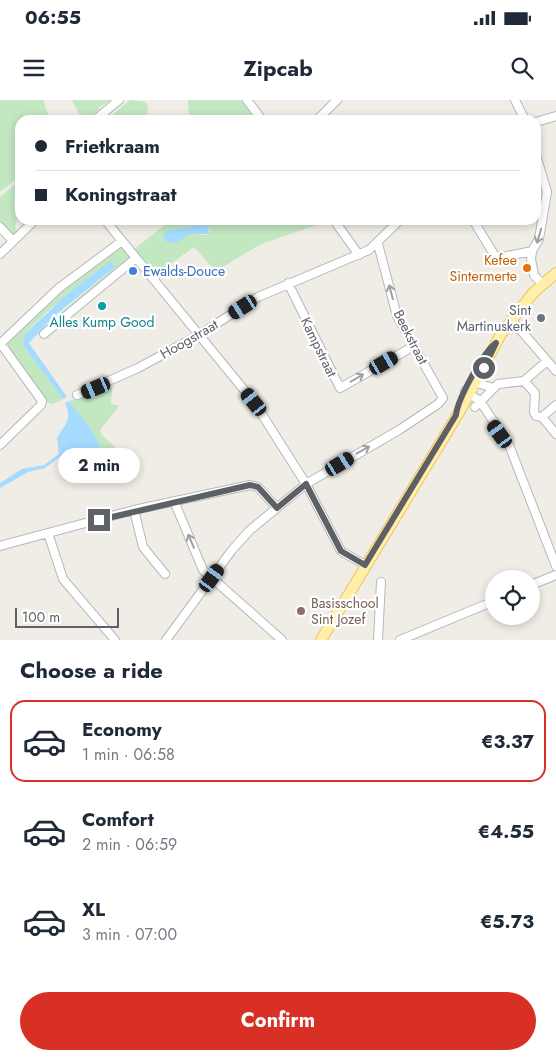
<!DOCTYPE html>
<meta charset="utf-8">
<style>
:root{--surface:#fff;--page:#f2f2f3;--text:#1f2937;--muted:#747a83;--line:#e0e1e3;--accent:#d93025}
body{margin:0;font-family:Jost,sans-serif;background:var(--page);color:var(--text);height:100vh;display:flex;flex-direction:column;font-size:19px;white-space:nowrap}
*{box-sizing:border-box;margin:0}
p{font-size:16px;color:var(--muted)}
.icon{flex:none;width:28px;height:28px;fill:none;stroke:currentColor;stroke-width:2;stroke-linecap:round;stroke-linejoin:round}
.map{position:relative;height:540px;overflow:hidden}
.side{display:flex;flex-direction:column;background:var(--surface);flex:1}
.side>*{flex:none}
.guide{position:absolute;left:15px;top:15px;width:526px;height:110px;border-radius:15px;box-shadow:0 2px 8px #0003;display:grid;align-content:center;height:110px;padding:0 20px;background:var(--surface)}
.fabs{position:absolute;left:485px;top:470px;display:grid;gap:10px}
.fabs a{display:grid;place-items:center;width:55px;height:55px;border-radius:50%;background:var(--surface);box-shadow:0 2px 8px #0003;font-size:25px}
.scale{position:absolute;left:15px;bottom:12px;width:104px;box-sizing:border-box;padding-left:5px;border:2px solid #5d6166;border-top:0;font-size:14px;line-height:18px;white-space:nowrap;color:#5d6166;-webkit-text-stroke:4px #fff;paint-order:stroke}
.end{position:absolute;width:22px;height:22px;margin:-11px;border:6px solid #5d6166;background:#fff;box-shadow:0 0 0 2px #fff}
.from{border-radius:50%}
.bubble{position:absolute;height:35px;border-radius:18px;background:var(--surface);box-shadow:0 2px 8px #0003;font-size:16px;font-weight:700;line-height:35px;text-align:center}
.car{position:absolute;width:15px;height:30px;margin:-15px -8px;border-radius:6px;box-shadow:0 0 4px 1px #0007;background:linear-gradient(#222 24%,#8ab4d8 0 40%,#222 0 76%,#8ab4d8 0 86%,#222 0)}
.guide b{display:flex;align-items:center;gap:18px;height:48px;font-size:19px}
.guide b+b{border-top:1px solid var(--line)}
.guide i{width:12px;height:12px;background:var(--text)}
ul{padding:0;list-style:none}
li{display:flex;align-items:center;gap:15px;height:82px;margin:0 10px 8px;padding:0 10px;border:2px solid transparent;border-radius:15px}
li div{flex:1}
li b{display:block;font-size:19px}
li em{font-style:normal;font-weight:700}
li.current{border-color:var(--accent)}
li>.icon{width:45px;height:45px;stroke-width:1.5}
h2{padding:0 20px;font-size:22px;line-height:60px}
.action{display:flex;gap:10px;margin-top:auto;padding:10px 20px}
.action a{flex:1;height:58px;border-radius:30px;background:var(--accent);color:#fff;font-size:20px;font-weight:700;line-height:58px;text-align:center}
.status{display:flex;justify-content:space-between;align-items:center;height:35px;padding:0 25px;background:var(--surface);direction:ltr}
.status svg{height:14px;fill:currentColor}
header{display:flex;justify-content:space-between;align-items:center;height:65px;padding:0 20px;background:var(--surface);font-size:22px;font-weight:700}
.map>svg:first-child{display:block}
.green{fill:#c2e7c1}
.water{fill:#a5dbff}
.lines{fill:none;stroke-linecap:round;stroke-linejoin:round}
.minor-casing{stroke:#b5b8bc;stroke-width:10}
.major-casing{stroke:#f2c35b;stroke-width:12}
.minor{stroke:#fff;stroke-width:8}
.major{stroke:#ffefaa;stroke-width:10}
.oneway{stroke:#9ea0a3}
.route{stroke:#5d6166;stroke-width:6}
.food-dot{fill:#e8710a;stroke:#fff;stroke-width:2}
.shop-dot{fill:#3f7fe0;stroke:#fff;stroke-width:2}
.culture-dot{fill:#0f9aa8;stroke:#fff;stroke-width:2}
.worship-dot{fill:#6b7280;stroke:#fff;stroke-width:2}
.education-dot{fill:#8d6e63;stroke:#fff;stroke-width:2}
.labels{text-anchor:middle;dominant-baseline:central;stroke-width:4.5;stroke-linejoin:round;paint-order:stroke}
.food-label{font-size:14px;fill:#c56008;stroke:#fff;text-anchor:end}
.shop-label{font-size:14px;fill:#366cbe;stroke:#fff;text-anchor:start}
.worship-label{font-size:14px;fill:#5b616d;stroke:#fff;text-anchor:end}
.culture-label{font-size:14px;fill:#0d838f;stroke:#fff}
.street-label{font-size:14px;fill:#5d6166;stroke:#fff}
.education-label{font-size:14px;fill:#785e54;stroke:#fff;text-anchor:start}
</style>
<div class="status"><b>06:55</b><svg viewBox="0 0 49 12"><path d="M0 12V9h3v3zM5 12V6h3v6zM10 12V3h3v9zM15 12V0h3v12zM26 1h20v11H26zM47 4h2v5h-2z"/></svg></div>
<header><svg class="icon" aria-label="menu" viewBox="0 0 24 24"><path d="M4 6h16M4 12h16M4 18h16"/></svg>Zipcab<svg class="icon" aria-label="search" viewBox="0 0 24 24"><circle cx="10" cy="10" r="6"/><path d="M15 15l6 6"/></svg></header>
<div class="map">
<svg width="556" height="540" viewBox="0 0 556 540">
<rect width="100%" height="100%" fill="#efede5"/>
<path class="green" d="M0,0H43L50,20H20V76L0,92Z
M72,0H111L98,8L100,9L87,20H82Z
M130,0L145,2L148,7L147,18L144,20H104V16L110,17Z
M188,0H242L257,20H189Z
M20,80V86L15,90L14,109L20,115L15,124L17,131L12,136L0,123V97Z
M171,120H207L190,127L171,130L165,140L171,143L189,134L208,135L211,132L207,127L210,123L231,124L237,120H274L283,123L297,120H331L261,144L216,171L194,147L154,176L133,150Z
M121,146L132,157L43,233L35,235L115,167L110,162L50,209L30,228L24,235L23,245L63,299L53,304L46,302L7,247L10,239L61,190Z
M107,285L112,288L111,304L119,306L100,330L102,335L122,354L92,358L98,354L69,301Z"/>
<path class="water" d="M207,120H237L231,124L210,123L207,127L210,134H189L177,143L167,142L163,138L166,131L190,127Z
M110,161L115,167L53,217L29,243L67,297L63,299L23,245L24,235L64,197Z
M69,301C76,311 101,339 100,349C99,353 95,356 92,358L61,356L45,368L28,372L0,388V383L22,369L44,365L59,354L57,338C65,323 73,321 65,303Z"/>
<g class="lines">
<g class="minor-casing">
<path id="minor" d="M247,0L262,20
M515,0L525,20
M95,20L119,0
M317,20L337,0
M536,22L556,16
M536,55L547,92L539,139L532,151L531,159L534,175L542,184
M105,120L254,302L306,384L341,451L365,465
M334,120L359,155
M473,120L495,156L502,157L532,151
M0,127L13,141
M0,154L35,120
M288,183L340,288L414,246
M511,219L556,271
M44,234L136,158
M0,244L59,188L122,141
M524,281L547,261
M480,284L494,288
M465,291L480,301L509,345L556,466
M77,295L138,268L199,235L258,197L369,150L400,120
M475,307L498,284L524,281L535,293L534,312L536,316L542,317
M542,317L556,334
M542,317L556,305
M0,345L41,305L42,301L1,244
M174,401L203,470L282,540
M134,410L143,447L165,474
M48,433L63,479L115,540
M0,446L134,410L250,385L258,387L277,408
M531,485L556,475
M166,540L232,450L250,430L306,384L399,330L438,304L443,298L397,216L378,144
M378,540L381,482
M400,540L494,501"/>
</g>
<g class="major-casing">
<path id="major" d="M321,540L461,309L501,234L533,193L556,173"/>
</g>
<use href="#minor" class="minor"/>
<use href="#major" class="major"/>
</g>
<defs><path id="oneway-shaft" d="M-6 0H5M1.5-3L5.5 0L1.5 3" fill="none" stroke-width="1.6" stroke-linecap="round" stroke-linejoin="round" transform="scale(1.25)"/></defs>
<g class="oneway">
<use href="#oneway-shaft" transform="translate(539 136) rotate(107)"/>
<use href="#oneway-shaft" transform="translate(391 192) rotate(-105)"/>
<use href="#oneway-shaft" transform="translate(357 278) rotate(-30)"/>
<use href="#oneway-shaft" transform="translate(363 350) rotate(-29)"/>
<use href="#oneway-shaft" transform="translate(191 441) rotate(-113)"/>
</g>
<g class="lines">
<path class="route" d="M99,420L250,385L258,387L277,408L306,384L341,451L365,465L456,315C458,298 483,253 496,243L484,268"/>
</g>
<circle class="food-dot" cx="527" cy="168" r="5"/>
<circle class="shop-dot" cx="133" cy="171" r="5"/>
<circle class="culture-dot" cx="102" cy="206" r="5"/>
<circle class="worship-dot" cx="541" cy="218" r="5"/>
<circle class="education-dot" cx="301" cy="511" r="5"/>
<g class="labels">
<g class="food-label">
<text x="517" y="160">Kefee<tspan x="517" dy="16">Sintermerte</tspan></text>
</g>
<g class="shop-label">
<text x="143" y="171">Ewalds-Douce</text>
</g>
<g class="worship-label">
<text x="531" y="210">Sint<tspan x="531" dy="16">Martinuskerk</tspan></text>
</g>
<g class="culture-label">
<text x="102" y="222">Alles Kump Good</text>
</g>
<g class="street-label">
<text transform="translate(411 237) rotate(63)">Beekstraat</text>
<text transform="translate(189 239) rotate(-30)">Hoogstraat</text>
<text transform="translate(319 247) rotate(64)">Kampstraat</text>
</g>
<g class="education-label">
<text x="311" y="503">Basisschool<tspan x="311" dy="16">Sint Jozef</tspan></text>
</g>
</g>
</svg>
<div class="fabs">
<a><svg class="icon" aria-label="locate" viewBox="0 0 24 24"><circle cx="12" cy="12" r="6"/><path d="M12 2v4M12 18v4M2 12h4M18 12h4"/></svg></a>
</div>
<div class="scale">100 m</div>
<i class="end from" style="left:484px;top:268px"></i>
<i class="end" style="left:99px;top:420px"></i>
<div class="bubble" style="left:58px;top:348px;width:82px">2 min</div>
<i class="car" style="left:243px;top:207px;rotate:237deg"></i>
<i class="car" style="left:384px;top:263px;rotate:60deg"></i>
<i class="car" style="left:96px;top:288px;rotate:247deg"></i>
<i class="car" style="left:254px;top:302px;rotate:321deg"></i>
<i class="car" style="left:500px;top:334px;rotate:324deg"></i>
<i class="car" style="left:340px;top:364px;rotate:59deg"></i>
<i class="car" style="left:212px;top:478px;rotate:36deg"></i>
<div class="guide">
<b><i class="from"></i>Frietkraam</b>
<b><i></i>Koningstraat</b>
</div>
</div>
<section class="side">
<h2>Choose a ride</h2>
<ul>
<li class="current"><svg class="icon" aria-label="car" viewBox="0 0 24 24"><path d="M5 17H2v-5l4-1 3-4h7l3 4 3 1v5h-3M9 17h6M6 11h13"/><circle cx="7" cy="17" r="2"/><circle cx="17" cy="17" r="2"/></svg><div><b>Economy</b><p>1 min · 06:58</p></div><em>€3.37</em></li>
<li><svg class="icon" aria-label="car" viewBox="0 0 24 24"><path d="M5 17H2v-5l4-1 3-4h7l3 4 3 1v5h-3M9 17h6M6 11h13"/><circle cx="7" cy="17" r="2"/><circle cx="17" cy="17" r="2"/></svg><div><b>Comfort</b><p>2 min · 06:59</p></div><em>€4.55</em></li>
<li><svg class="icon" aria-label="car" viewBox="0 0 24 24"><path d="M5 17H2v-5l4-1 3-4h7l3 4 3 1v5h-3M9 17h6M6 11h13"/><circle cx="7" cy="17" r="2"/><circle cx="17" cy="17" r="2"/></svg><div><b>XL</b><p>3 min · 07:00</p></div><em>€5.73</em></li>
</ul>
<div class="action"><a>Confirm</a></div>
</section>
